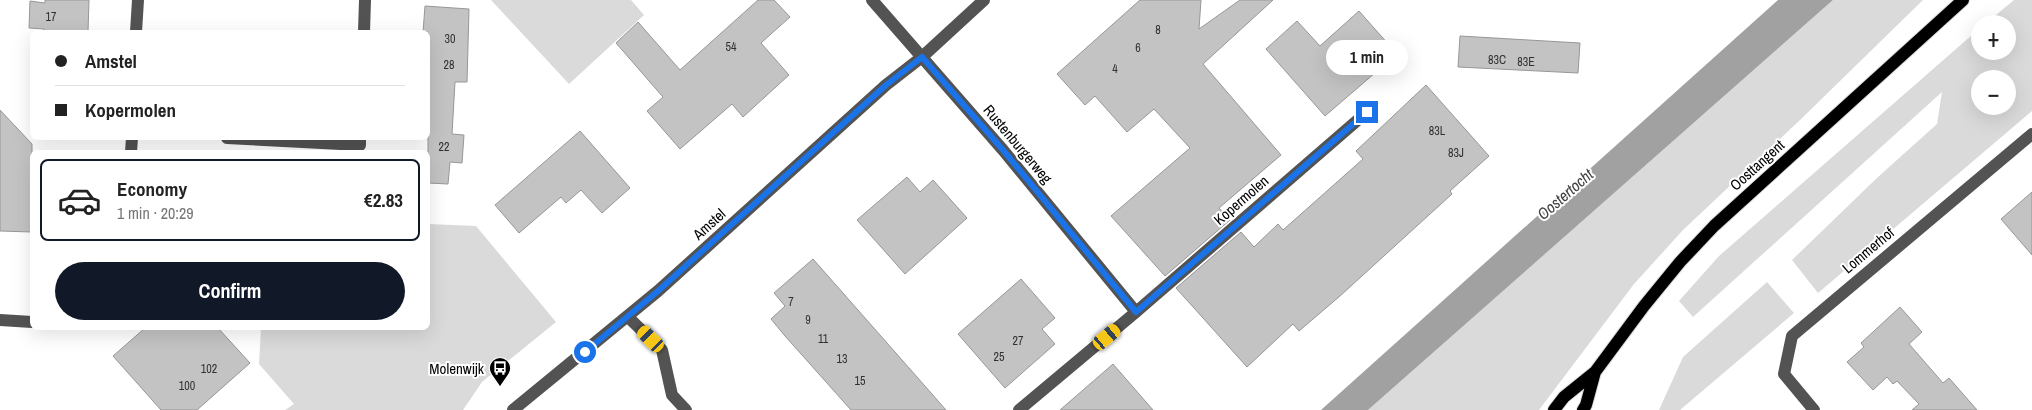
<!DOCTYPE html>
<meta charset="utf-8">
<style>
:root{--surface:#fff;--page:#f2f2f2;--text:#222;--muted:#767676;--line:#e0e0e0;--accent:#111827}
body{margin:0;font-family:"Archivo Narrow",sans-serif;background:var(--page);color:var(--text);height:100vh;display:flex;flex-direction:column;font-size:19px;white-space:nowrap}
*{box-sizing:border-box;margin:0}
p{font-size:16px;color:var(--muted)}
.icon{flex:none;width:28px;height:28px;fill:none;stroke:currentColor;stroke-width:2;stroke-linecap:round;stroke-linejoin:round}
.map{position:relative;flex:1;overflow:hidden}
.details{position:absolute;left:30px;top:150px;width:400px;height:180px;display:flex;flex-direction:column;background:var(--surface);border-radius:8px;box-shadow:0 5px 20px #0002}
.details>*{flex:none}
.hud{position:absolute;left:30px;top:30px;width:400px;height:110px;border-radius:8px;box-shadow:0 5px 20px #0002;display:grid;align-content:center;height:110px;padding:0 25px;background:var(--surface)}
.buttons{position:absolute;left:1971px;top:15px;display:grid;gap:10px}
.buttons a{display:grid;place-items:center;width:45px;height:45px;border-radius:50%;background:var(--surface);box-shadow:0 5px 20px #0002;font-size:25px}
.end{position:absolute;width:22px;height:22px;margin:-11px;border:6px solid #1a73e8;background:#fff;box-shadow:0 0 0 2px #fff}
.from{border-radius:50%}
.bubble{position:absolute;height:35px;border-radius:18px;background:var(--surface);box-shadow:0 5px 20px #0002;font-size:16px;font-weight:700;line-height:35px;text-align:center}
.car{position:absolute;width:15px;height:30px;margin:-15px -8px;border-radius:6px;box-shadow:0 0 4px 1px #0007;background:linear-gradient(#f5c518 24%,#345 0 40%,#f5c518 0 76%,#345 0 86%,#f5c518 0)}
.hud b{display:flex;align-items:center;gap:18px;height:48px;font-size:19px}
.hud b+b{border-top:1px solid var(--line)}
.hud i{width:12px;height:12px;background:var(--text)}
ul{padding:9px 0 0;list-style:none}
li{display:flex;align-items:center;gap:15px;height:82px;margin:0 10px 8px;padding:0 15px;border:2px solid var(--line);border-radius:8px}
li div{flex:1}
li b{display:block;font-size:19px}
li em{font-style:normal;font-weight:700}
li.current{border-color:var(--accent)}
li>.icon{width:45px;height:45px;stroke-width:1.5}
.cta{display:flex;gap:10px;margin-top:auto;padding:10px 25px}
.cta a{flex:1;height:58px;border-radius:30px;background:var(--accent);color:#fff;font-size:20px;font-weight:700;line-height:58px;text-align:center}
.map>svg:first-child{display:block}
.green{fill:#dadada;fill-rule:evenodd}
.water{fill:#a1a1a1}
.building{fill:#c3c3c3;stroke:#979797}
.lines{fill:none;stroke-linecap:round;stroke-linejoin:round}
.major-casing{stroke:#dbdbdb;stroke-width:14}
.minor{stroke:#535353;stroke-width:12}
.major{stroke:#000;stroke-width:12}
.route{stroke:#1a73e8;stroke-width:6}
.labels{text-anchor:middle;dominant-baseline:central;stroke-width:4;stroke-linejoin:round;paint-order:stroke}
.number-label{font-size:12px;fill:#313131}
.street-label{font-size:15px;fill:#000;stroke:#fff}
.poi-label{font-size:15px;fill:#000;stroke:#fff;text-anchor:end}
.water-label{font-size:16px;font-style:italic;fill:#424242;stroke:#fff}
</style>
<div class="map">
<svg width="2032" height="410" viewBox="0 0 2032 410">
<rect width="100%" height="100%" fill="#fff"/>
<path class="green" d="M491,0H631L644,15L569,84Z
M1833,0H1923L1800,120L1683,230L1634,284L1539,410H1368Z
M2014,0H2032V111L1818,293L1792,260L1878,177L1937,124L1942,92L1693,317L1679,301L1719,256L1980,28V51H2008V24H1985ZM1980,79H2008V106H1980Z
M428,224L476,226L556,322L482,382L463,410H285L294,404L259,364L261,328H428Z
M1767,282L1794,313L1680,410H1659L1683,357Z"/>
<path class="water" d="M1778,0H1833L1368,410H1321Z"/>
<path class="building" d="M45,0H89L88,32H43L44,29L29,28L30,1L45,3Z
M758,0H774L790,17L761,43L789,75L743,117L732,104L680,149L647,111L663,97L616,43L638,22L680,70Z
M1140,0H1201L1199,29L1240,0H1273L1203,64L1281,155L1219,208L1230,220L1165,276L1111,216L1190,148L1154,109L1127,132L1095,96L1085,105L1057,74Z
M425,6L469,9L467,82H455L452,134L464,135L462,163L450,162L448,184L428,183V32H423Z
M1359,11L1397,54L1325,116L1266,49L1297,21L1320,46Z
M1460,36L1580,43L1578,73L1458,67Z
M1426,85L1489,156L1450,191L1452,194L1340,296L1299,331L1293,324L1247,367L1176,288L1241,232L1254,247L1278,224L1283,230L1363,159L1356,151Z
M0,110L32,144V232L0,231Z
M580,131L630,188L602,213L581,190L566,203L561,197L519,233L495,205Z
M907,177L920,192L933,180L967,218L905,274L857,220Z
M2032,192V255L2001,219Z
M813,259L917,377L946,410H851L785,336L771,319L785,306L774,293Z
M1021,279L1055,318L1042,329L1055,344L1005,388L958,334Z
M1900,307L1922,332L1909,344L1943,383L1949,378L1977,410H1912L1919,404L1897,381L1893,384L1887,377L1873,390L1847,362L1864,347L1861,343Z
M145,328H218L250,363L197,410H161L113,356Z
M1113,364L1153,410H1060Z"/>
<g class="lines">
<g class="major-casing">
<path id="major" d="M1554,410L1564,397L1595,372L1644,306L1680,262L1714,226L1963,0
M1583,410L1586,405L1595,372"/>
</g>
<path class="minor" d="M872,0L1003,150L1136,312
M136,32L138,0
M364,32L365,0
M227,138L360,145V138
M131,152L132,138
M628,317L662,350L672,395L686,410
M0,320L32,322
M513,410L658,291L886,85L922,57L984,0
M1019,410L1136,312L1367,112
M1814,410L1784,374L1792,336L2032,134"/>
<use href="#major" class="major"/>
</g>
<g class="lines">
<path class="route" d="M585,352L658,291L886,85L922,57L1003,150L1136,312L1367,112"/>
</g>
<defs>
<g id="bus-pin" transform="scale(1.125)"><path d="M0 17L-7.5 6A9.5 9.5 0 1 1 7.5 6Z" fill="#000" stroke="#fff"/><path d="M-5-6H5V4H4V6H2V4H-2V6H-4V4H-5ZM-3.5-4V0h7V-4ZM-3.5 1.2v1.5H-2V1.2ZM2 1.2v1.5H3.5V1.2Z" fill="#fff"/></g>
</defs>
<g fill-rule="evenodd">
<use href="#bus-pin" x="500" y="368"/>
</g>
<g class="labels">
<g class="number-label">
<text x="51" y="17">17</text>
<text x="1158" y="30">8</text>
<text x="450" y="39">30</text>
<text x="731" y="47">54</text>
<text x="1138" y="48">6</text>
<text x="1497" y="60">83C</text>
<text x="1526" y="62">83E</text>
<text x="449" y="65">28</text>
<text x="1115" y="69">4</text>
<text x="1437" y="131">83L</text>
<text x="444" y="147">22</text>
<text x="1456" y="153">83J</text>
<text x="791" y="302">7</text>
<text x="808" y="320">9</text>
<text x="823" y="339">11</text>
<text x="1018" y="341">27</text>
<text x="999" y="357">25</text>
<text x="842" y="359">13</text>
<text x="209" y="369">102</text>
<text x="860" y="381">15</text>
<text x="187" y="386">100</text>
</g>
<g class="street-label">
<text transform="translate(1018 144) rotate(50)">Rustenburgerweg</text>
<text transform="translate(1757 165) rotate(-42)">Oosttangent</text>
<text transform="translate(1241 200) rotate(-41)">Kopermolen</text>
<text transform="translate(709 224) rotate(-42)">Amstel</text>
<text transform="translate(1868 250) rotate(-40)">Lommerhof</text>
</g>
<g class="poi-label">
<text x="484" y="368">Molenwijk</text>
</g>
<g class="water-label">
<text transform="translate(1565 194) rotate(-41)">Oostertocht</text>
</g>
</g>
</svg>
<div class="buttons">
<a>+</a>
<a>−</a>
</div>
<i class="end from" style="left:585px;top:352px"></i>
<i class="end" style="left:1367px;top:112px"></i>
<div class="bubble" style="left:1326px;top:40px;width:82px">1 min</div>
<i class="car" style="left:1107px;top:337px;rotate:50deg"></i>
<i class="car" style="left:651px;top:339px;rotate:315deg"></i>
<div class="hud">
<b><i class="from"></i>Amstel</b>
<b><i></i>Kopermolen</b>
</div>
<section class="details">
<ul>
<li class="current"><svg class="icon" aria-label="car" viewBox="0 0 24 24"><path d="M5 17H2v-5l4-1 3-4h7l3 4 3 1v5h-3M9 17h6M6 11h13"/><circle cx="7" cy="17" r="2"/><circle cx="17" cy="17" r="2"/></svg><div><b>Economy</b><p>1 min · 20:29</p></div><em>€2.83</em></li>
</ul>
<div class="cta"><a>Confirm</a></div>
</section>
</div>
